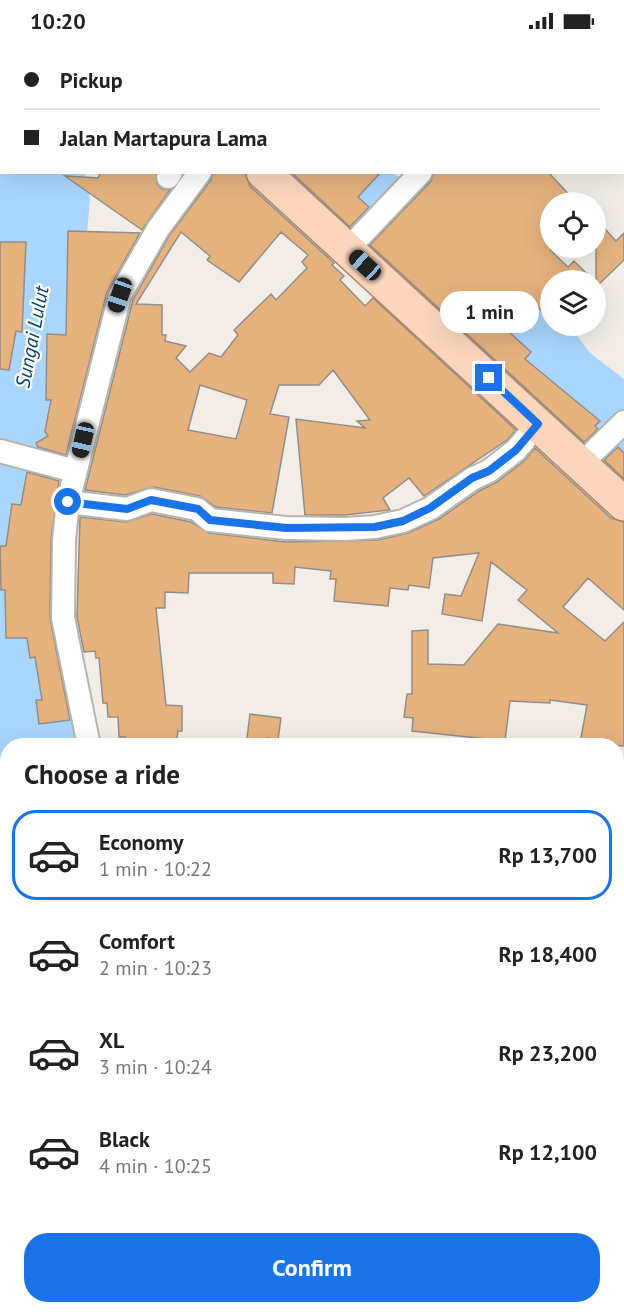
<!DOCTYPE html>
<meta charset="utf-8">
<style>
:root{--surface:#fff;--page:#f6f6f6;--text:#222;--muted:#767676;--line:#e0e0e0;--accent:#1a73e8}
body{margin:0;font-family:"PT Sans",sans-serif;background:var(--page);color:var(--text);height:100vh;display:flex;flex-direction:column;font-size:22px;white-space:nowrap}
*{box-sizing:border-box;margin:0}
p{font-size:20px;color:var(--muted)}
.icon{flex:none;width:33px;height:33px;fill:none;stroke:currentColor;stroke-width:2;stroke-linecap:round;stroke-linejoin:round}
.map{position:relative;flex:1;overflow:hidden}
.details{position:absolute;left:0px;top:696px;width:624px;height:576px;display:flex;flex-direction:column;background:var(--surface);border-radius:24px 24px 0 0;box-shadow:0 6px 24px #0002}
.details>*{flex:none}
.hud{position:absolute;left:0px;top:0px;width:624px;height:132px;box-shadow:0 6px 24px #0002;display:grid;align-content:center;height:132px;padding:0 24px;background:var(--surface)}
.tools{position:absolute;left:540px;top:150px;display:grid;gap:12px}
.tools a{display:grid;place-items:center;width:66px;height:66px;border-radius:50%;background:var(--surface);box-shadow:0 6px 24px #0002;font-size:30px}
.end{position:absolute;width:27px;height:27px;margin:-14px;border:8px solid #1a73e8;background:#fff;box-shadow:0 0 0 3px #fff}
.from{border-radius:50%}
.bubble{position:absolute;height:42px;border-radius:21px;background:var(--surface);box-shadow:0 6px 24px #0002;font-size:20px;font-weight:600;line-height:42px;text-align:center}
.car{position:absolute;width:18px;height:36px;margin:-18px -9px;border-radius:8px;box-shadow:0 0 4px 2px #0007;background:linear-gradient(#222 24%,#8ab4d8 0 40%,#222 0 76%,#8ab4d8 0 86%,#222 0)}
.hud b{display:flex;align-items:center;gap:21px;height:57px;font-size:22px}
.hud b+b{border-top:2px solid var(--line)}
.hud i{width:15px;height:15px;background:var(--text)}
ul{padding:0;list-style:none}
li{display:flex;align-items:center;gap:18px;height:90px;margin:0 12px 9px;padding:0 12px;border:3px solid transparent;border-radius:24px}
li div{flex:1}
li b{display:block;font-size:22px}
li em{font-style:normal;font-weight:600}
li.selected{border-color:var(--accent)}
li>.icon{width:54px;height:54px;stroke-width:1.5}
h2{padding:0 24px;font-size:27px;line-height:72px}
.cta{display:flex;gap:12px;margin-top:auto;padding:12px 24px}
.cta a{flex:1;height:69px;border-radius:24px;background:var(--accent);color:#fff;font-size:24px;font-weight:600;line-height:69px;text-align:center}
.status{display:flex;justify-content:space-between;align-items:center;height:42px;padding:0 30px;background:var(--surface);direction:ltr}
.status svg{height:16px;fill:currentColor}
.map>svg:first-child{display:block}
.water{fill:#aad6fe}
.building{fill:#e5b27e;stroke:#928d88;stroke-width:1.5;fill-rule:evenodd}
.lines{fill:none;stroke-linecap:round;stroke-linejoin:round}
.street-casing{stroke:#b7b4ad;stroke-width:26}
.secondary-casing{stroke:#b7b4ad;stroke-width:34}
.primary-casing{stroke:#ad8567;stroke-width:36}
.street{stroke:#fff;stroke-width:22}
.secondary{stroke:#fff;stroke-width:32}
.primary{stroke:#fbd6bc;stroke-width:33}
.route{stroke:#1a73e8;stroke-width:8}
.labels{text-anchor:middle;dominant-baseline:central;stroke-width:4.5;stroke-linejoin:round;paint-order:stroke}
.water-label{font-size:20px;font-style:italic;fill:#00426e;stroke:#fffbf4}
</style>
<div class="status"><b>10:20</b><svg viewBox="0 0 49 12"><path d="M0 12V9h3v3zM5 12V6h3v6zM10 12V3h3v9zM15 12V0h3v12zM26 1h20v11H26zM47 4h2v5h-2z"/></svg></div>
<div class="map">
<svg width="624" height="1272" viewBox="0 0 624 1272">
<rect width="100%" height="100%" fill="#f2eee7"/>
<path class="water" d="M0,0L58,1L2,2V130L85,131L90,157L79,283L46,483V578L81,703L8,704V1264L35,1265L33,1272H0Z
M286,131H392L479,178L509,204L550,258V284H570L590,311L624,337V436Z"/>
<path class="building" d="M101,130H156L157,142L162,147L170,148L142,188L65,134L98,136Z
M213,130H245L250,144L334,221L332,223L344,234L340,238L365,264L373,256L516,388L507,398L424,454L409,436L383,456L390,468L345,473H305L296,377L365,386L357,379L370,378L333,328L319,343H279L270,372L289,375L272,471L216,465L200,454L154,445L125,453L85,448L133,258L169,194L211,138ZM181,190L210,214L207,218L239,240L281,190L308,213L302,220L307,226L276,258L271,252L234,288L238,293L221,315L209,311L190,330L176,316L186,304L165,299L166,293H162V263L136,262ZM200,343L247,358L236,397L188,388Z
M291,130H381L358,155L369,165L350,185Z
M434,130H548L576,160H550V208L568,225L574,219L593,238H550V278L527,253L498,280L531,310L525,317L600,379L595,384L598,387L584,400L370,203L431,139Z
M596,177L616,199L624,191V218L596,245Z
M68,189L140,191L107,250L66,413L38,405L36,401L48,394L45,389L51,358H46L47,292L66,293Z
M0,200H26L22,290L16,289L9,328L0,327Z
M618,405L624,411V437L604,418Z
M535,406L611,476L624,480V568L588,536L563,565L605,599L624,580V704L580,701L587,663L550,658V661L510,659L505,699L412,689L413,676L404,675L407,652H412V589L428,588V622L464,623L498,582L558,591L518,558L527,548L491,520L482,579L442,572L445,552L461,554L479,511L433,516L429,546L409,543L408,548L390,546L388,564L334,559L336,537H330L331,529L295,525L294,542L273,541V531H189L188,551L165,550V566H156L166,663L182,664V689H178L176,704H124L125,695H119L118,675H108L107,661H103L99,616H96L95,609L84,610L77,575L80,475L126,480L152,472L191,480L209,491L286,500L378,498L408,491L439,477L479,449L497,440L524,419Z
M27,430L59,439L51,497L50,576L70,678L39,682L36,658H42L35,615L30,616L27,596H6L5,548H1L0,504H6L12,462L21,463Z
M250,672L281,676L278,698L267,696L266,704H246Z"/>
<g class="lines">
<g class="street-casing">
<path id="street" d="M560,2L561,0
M168,135L171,130
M348,207L421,130
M0,409L75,429
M581,422L624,380
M68,460L127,467L151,458L197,467L210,478L286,486L345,487L375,485L403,479L431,466L472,437L489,429L516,408L538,382
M89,704L63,576L64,498L68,460L120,253L158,187L200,130
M616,809L624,810
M616,1006L624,1007
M616,1225L624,1227
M67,1264L104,1272
M270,1264L303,1272
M50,1272L52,1264
M387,1272L388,1264"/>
</g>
<g class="secondary-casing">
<path id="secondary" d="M242,2L244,0"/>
</g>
<g class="primary-casing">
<path id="primary" d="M117,0L118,2
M263,130L624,462"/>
</g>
<use href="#street" class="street"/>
<use href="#secondary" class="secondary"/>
<use href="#primary" class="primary"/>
</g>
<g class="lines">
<path class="route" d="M68,460L127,467L151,458L198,467L210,478L286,486L375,485L403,479L430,466L472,436L489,429L516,408L538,382L489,336"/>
</g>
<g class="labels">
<g class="water-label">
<text transform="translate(32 295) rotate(-79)">Sungai Lulut</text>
</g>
</g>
</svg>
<div class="tools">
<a><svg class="icon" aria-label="locate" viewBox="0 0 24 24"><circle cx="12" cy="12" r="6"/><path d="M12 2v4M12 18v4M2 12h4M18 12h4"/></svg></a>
<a><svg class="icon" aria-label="layers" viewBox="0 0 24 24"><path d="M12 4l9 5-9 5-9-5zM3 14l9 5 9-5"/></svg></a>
</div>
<i class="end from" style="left:68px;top:460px"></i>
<i class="end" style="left:489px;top:336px"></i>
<div class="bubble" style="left:440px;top:249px;width:99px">1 min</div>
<i class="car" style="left:365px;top:223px;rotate:312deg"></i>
<i class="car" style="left:120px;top:253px;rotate:199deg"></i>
<i class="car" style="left:83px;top:398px;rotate:193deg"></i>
<div class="hud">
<b><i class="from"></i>Pickup</b>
<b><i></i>Jalan Martapura Lama</b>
</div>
<section class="details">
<h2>Choose a ride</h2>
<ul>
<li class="selected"><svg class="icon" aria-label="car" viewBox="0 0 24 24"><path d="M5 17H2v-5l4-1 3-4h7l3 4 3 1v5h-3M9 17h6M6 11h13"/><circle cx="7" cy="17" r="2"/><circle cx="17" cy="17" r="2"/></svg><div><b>Economy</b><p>1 min · 10:22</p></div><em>Rp 13,700</em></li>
<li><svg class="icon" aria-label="car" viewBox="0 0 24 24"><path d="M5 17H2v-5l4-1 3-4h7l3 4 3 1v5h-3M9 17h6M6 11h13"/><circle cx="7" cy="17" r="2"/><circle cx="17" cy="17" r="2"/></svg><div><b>Comfort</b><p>2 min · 10:23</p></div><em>Rp 18,400</em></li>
<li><svg class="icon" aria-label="car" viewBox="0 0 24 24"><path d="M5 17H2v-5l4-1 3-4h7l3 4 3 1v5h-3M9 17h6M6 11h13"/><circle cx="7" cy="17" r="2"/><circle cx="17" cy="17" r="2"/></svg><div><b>XL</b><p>3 min · 10:24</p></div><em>Rp 23,200</em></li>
<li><svg class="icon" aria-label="car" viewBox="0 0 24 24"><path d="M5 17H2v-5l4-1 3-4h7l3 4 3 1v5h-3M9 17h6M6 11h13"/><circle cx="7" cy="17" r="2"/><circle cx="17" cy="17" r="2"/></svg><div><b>Black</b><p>4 min · 10:25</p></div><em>Rp 12,100</em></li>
</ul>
<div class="cta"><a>Confirm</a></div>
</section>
</div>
